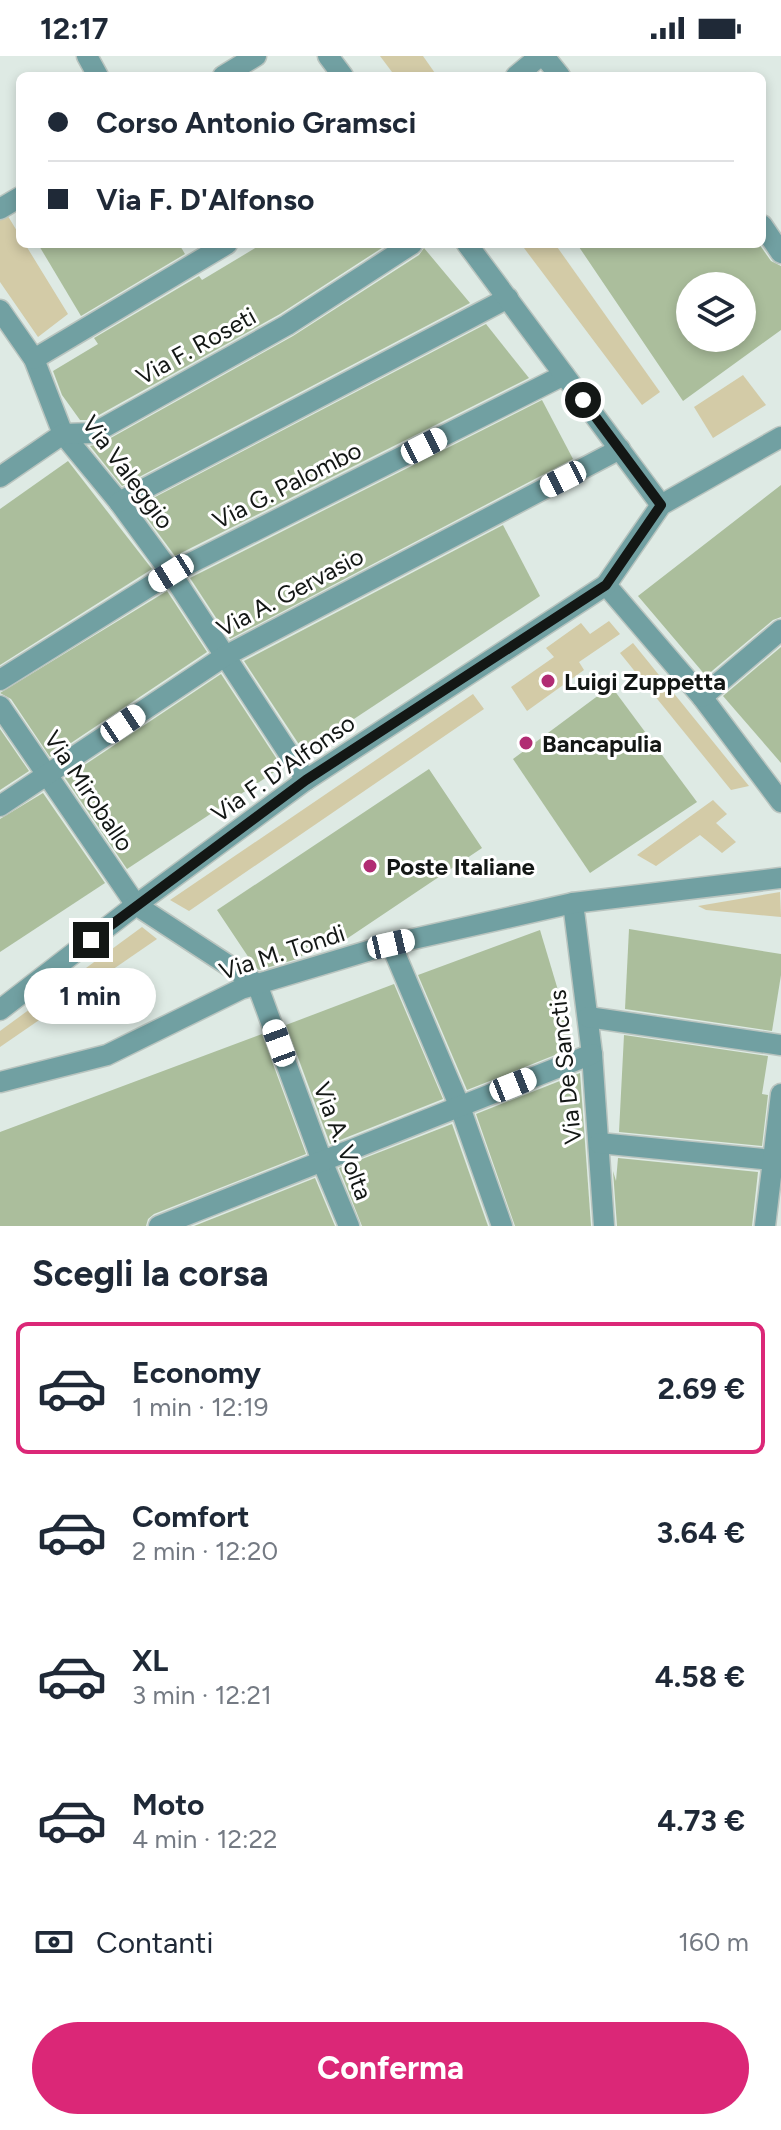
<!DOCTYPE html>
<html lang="it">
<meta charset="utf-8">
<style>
:root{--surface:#fff;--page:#f2f2f3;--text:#1f2937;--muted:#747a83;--line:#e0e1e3;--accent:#db2777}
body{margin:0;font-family:Figtree,sans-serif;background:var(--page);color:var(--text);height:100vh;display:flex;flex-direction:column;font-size:30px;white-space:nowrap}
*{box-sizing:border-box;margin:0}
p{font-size:26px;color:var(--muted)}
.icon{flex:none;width:44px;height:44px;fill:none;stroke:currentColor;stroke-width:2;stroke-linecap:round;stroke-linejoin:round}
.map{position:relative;height:1170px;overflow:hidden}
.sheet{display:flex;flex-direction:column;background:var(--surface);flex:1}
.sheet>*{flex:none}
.top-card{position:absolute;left:16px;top:16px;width:750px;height:176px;border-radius:12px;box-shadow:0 4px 12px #0003;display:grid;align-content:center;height:176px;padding:0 32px;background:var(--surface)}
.fabs{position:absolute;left:676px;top:216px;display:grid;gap:16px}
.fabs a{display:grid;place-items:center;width:80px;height:80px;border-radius:50%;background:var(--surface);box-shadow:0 4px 12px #0003;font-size:40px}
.end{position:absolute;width:36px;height:36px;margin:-18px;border:10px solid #131715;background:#fff;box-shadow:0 0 0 4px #fff}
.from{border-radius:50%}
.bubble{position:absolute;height:56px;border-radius:28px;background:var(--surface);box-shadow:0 4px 12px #0003;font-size:26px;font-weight:700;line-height:56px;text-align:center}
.car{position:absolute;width:24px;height:48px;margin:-24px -12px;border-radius:10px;box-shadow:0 0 6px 2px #0007;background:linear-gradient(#fff 24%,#345 0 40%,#fff 0 76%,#345 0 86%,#fff 0)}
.top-card b{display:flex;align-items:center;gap:28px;height:76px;font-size:30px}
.top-card b+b{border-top:2px solid var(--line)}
.top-card i{width:20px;height:20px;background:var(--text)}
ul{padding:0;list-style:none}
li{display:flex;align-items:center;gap:24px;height:132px;margin:0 16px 12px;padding:0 16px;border:4px solid transparent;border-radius:12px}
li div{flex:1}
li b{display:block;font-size:30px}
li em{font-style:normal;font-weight:700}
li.on{border-color:var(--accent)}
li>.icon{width:72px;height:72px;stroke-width:1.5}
h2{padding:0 32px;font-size:36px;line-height:96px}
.pay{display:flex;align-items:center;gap:20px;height:88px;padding:0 32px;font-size:30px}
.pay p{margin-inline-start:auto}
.action{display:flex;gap:16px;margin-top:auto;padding:16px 32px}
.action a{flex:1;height:92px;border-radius:48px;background:var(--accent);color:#fff;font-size:32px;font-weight:700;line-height:92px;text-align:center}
.status{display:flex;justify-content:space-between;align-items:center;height:56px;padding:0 40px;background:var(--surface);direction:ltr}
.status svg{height:22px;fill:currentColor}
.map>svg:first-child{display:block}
.green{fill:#d3cba7}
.building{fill:#abbe9c;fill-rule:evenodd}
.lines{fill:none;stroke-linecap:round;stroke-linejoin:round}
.pedestrian-casing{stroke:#b9c4bf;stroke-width:23}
.minor-casing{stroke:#b9c4bf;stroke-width:23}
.tertiary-casing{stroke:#b9c4bf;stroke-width:23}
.pedestrian{stroke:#71a0a2;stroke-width:20}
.minor{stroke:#71a0a2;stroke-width:20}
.tertiary{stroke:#71a0a2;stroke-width:20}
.route{stroke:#131715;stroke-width:10}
.poi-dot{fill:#b12c73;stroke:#fff;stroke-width:3}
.labels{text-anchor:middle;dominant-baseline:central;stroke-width:6;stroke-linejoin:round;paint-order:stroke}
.street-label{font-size:24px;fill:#131715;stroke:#fff}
.poi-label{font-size:24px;font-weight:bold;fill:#131715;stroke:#fff;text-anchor:start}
</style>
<div class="status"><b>12:17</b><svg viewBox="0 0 49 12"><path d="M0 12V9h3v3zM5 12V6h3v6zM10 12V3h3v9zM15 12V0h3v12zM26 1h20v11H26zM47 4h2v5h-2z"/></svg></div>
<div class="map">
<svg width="781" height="1170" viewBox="0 0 781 1170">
<rect width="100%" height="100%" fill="#deeae4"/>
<g class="green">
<path d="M 380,0 L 423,0 L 437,20 L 395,20 Z"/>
<path d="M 0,147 L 20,180 L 20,188 L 25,188 L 68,258 L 38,281 L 0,226 Z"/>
<path d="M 521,188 L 555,188 L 660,336 L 642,349 Z"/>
<path d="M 743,319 L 766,349 L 713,382 L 694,351 Z"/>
<path d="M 609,565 L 620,578 L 579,606 L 584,614 L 527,655 L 511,631 L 554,601 L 546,592 L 581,567 L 590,578 Z"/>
<path d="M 633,587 L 749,730 L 731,734 L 620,597 Z"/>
<path d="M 473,638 L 484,653 L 189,855 L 170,844 Z"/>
<path d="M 713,744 L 727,758 L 716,767 L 736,786 L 722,797 L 700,779 L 656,810 L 637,799 Z"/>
<path d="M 780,836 L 781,861 L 706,854 L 698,850 Z"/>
<path d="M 142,871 L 157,883 L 0,991 L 0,975 Z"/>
</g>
<g class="building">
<path d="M 38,188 L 179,188 L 185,198 L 81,260 Z"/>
<path d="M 262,188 L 388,188 L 280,258 L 90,364 L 80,364 L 62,339 L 53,315 L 98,288 L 94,282 L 199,220 L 202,224 Z"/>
<path d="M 577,188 L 759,188 L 771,205 L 781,210 L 781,274 L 683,345 ZM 690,230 L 742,230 L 742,282 L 690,282 Z"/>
<path d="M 424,192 L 470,247 L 122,430 L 90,390 L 100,388 L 293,280 L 419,199 Z"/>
<path d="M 486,268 L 529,322 L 175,500 L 138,450 Z"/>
<path d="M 542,344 L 573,403 L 230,583 L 190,522 Z"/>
<path d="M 68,405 L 152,513 L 0,609 L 0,453 Z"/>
<path d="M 781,429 L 781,561 L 773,564 L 706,620 L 638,540 Z"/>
<path d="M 503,469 L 540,540 L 304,696 L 244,605 Z"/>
<path d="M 167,535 L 207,596 L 50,701 L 11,643 L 0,637 Z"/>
<path d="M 781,591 L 781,707 L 723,640 Z"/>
<path d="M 221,618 L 282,711 L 127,813 L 65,722 Z"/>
<path d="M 611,630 L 697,746 L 590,817 L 513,703 Z"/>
<path d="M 0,673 L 29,715 L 0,734 Z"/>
<path d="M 429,713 L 482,792 L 339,888 L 333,879 L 297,903 L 259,914 L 255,911 L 217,854 Z"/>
<path d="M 43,737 L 105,827 L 0,896 L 0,763 Z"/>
<path d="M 629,873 L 781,898 L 781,919 L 772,975 L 625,953 Z"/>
<path d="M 540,874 L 575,991 L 467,1034 L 418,919 Z"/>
<path d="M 394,928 L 443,1043 L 330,1088 L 286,969 Z"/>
<path d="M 262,978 L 306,1098 L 154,1158 L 148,1163 L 146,1170 L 0,1170 L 0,1076 Z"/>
<path d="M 624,979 L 768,1000 L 762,1038 L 768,1039 L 762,1090 L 619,1076 Z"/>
<path d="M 580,1017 L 591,1170 L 515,1170 L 476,1058 Z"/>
<path d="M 452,1068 L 488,1170 L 362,1170 L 339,1112 Z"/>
<path d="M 618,1102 L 758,1116 L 752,1170 L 617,1170 L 613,1115 L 616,1125 Z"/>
<path d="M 315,1122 L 335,1170 L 194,1170 Z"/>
</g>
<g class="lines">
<g class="pedestrian-casing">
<path id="pedestrian" d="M 516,20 L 540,0"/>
</g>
<g class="minor-casing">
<g id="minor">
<path d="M 87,0 L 98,20"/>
<path d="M 544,0 L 560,20"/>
<path d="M 223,20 L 256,0"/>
<path d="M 0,153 L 20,141"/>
<path d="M 762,169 L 781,197"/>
<path d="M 0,254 L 34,303 L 63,378 L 119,446 L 171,517 L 306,724"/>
<path d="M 34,303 L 227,188"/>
<path d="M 781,381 L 661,449 L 606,529 L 702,641 L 781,746"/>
<path d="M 0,421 L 63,378 L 94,377 L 287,269 L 412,188"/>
<path d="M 119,446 L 508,242"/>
<path d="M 0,624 L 171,517 L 564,319"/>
<path d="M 702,641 L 781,574"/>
<path d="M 0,650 L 136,849 L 257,928 L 322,1105 L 349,1170"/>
<path d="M 0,750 L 225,600 L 620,393"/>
<path d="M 573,847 L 592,998 L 604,1170"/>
<path d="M 391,888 L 460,1051 L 502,1170"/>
<path d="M 588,961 L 781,989"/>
<path d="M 599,1087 L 773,1104"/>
<path d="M 159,1170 L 592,998"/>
<path d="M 765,1170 L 781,1038"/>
</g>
</g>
<g class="tertiary-casing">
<g id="tertiary">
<path d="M 328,0 L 343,20"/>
<path d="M 467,188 L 661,449"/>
<path d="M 0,954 L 136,849 L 306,724 L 606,529"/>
<path d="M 0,1026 L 107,999 L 241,933 L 391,888 L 573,847 L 781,822"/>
</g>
</g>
<use href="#pedestrian" class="pedestrian"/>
<use href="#minor" class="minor"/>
<use href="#tertiary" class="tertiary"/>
</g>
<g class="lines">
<path class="route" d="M 91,884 L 306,724 L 606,529 L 661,449 L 583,344"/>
</g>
<g class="poi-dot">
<circle cx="548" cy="625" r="8"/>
<circle cx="526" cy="687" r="8"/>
<circle cx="370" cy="810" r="8"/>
</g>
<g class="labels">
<g class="street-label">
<text transform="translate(196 290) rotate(-29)">Via F. Roseti</text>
<text transform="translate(128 416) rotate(53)">Via Valeggio</text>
<text transform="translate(287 429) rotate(-27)">Via G. Palombo</text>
<text transform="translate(290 536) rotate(-28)">Via A. Gervasio</text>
<text transform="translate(283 712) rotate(-35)">Via F. D'Alfonso</text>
<text transform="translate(89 735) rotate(56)">Via Miroballo</text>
<text transform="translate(282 896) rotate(-18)">Via M. Tondi</text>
<text transform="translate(565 1011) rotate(-96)">Via De Sanctis</text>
<text transform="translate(343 1085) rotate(69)">Via A. Volta</text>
</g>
<g class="poi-label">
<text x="564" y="625">Luigi Zuppetta</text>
<text x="542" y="687">Bancapulia</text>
<text x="386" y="810">Poste Italiane</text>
</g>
</g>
</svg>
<div class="fabs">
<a><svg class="icon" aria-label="layers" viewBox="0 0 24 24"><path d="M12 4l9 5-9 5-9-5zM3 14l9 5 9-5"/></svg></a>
</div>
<i class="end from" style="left:583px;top:344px"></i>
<i class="end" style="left:91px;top:884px"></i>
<div class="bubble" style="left:24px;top:912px;width:132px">1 min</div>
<i class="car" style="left:424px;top:390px;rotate:63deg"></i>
<i class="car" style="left:563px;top:423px;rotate:243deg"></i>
<i class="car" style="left:171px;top:517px;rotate:238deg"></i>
<i class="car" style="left:123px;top:668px;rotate:56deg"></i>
<i class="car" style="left:391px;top:888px;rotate:77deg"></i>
<i class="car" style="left:279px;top:987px;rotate:340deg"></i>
<i class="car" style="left:513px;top:1029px;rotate:68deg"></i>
<div class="top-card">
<b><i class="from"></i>Corso Antonio Gramsci</b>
<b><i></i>Via F. D'Alfonso</b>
</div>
</div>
<section class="sheet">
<h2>Scegli la corsa</h2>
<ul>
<li class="on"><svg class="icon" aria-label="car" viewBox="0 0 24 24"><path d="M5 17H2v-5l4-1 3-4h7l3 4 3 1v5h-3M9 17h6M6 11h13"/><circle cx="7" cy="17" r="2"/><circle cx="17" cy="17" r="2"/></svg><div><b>Economy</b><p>1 min · 12:19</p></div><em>2.69 €</em></li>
<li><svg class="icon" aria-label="car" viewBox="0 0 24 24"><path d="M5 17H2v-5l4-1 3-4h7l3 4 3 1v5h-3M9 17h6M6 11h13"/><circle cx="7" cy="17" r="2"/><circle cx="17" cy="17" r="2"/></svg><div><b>Comfort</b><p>2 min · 12:20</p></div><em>3.64 €</em></li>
<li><svg class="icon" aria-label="car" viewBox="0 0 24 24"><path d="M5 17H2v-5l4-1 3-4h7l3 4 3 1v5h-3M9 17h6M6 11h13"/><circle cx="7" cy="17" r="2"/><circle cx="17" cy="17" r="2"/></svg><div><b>XL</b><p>3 min · 12:21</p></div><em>4.58 €</em></li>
<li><svg class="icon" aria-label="car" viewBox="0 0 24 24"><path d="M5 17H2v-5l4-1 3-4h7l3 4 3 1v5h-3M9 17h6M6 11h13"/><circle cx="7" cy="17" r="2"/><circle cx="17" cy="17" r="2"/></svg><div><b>Moto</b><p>4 min · 12:22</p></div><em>4.73 €</em></li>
</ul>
<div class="pay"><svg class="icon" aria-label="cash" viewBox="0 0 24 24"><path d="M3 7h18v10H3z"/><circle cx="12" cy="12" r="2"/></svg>Contanti<p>160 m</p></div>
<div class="action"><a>Conferma</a></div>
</section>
